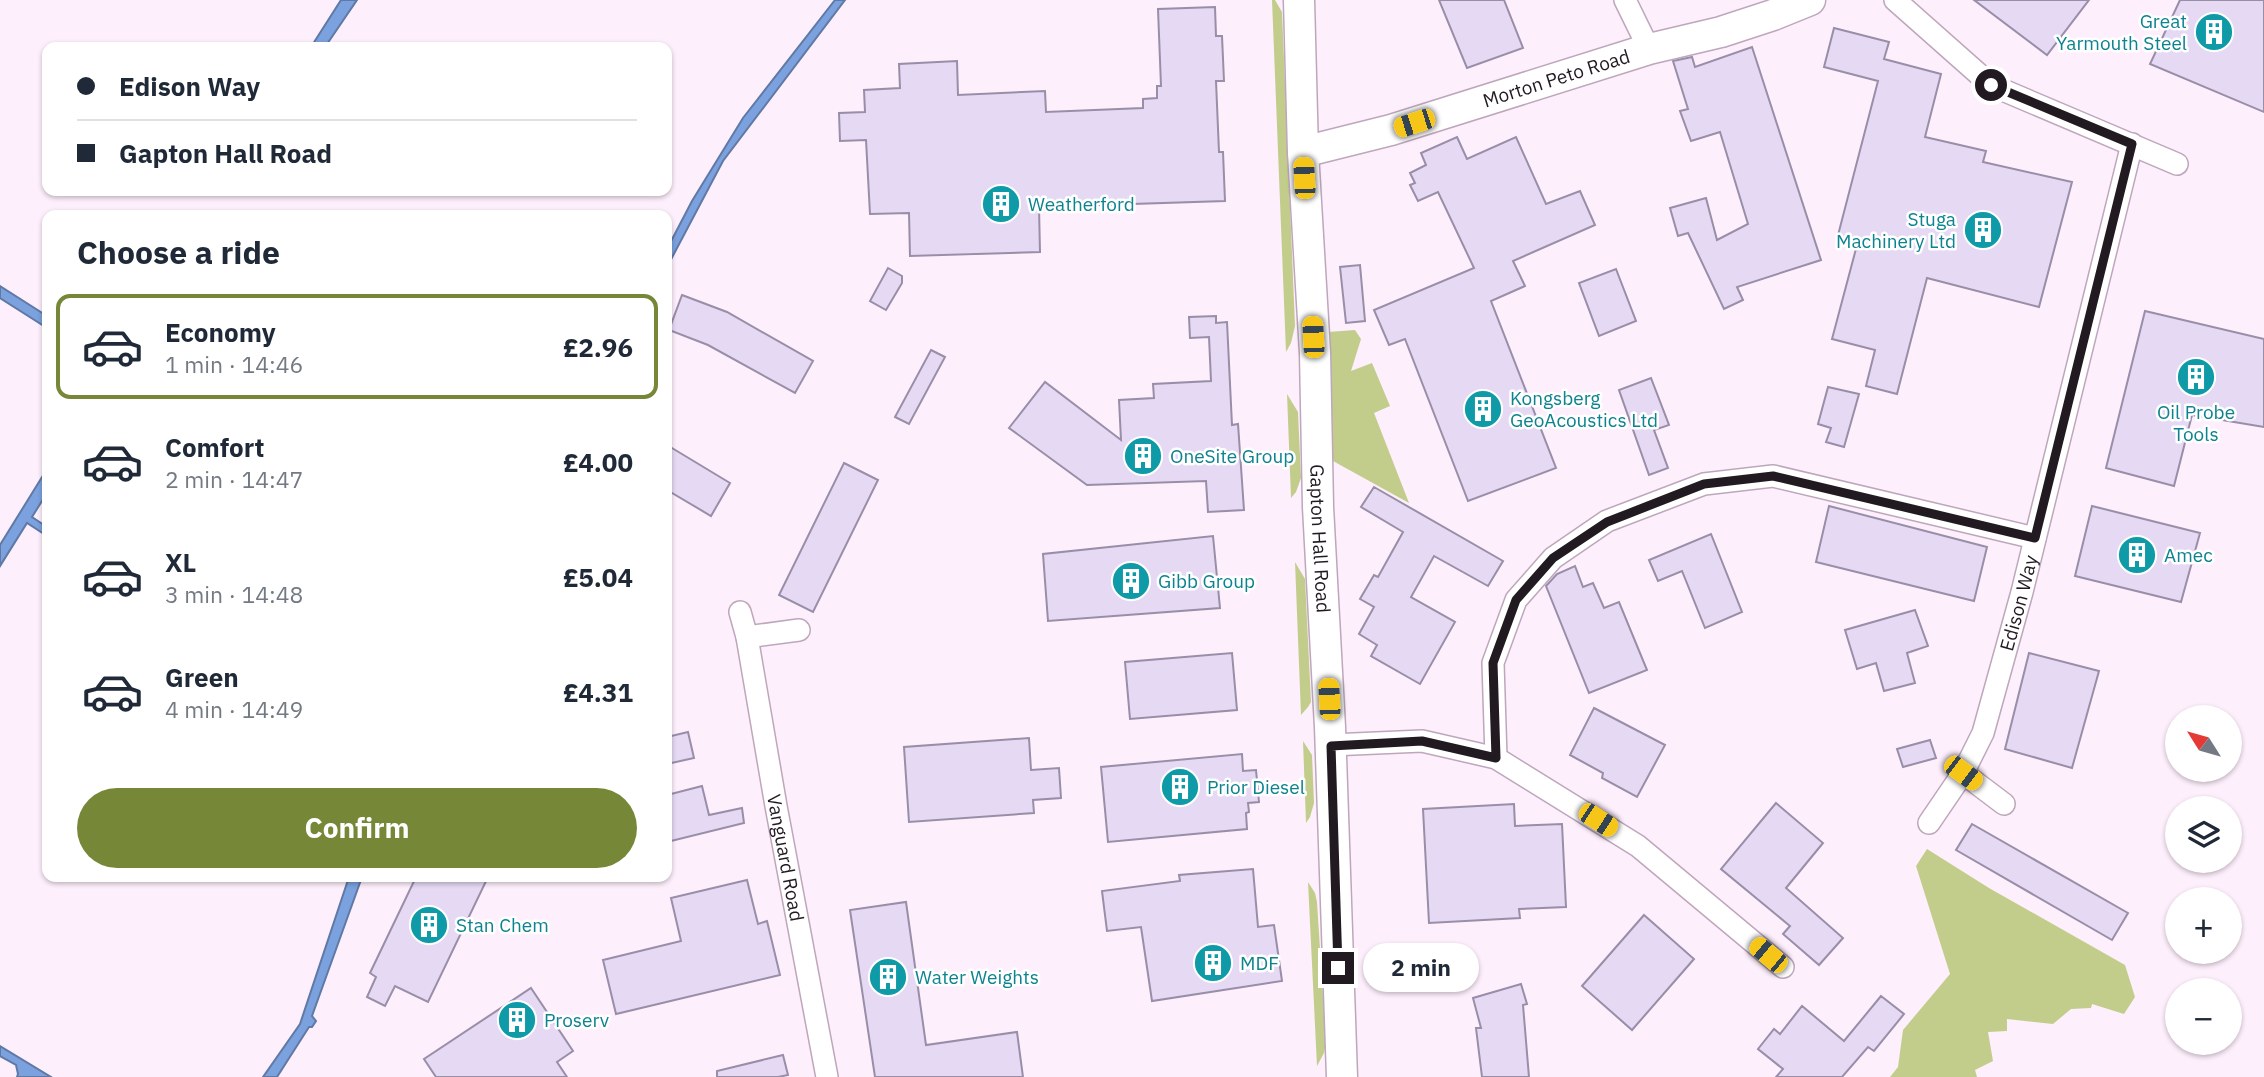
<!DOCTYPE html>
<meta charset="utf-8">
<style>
:root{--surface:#fff;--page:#f2f2f3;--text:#1f2937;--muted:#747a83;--line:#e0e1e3;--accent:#768838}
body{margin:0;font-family:"IBM Plex Sans",sans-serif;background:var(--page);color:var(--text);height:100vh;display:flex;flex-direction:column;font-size:26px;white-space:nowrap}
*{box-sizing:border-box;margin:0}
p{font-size:23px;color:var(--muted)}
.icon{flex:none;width:38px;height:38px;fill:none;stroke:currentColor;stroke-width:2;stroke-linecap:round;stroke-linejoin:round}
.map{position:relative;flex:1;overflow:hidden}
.sheet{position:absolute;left:42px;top:210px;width:630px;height:672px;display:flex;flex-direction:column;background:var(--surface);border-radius:14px;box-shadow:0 2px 5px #0004}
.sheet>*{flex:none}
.top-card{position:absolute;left:42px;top:42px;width:630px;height:154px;border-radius:14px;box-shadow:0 2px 5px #0004;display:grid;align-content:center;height:154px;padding:0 35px;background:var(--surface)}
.needle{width:46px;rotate:307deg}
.tools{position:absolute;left:2165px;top:705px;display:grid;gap:14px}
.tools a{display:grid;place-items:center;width:77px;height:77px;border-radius:50%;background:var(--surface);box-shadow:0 2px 5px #0004;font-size:35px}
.end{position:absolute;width:32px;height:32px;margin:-16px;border:9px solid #221a21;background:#fff;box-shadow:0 0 0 4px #fff}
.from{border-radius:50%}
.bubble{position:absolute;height:49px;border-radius:24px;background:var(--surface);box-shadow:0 2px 5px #0004;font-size:23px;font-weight:700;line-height:49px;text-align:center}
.car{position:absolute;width:21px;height:42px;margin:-21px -10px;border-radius:9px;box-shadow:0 0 5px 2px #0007;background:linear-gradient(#f5c518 24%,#345 0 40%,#f5c518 0 76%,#345 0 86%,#f5c518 0)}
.top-card b{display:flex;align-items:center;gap:24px;height:66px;font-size:26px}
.top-card b+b{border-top:2px solid var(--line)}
.top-card i{width:18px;height:18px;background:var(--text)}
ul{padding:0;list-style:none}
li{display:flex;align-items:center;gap:21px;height:105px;margin:0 14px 10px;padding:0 21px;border:4px solid transparent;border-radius:14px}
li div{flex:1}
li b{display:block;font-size:26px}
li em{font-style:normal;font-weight:700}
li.current{border-color:var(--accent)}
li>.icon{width:63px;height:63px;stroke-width:1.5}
h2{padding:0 35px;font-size:32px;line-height:84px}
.cta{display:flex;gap:14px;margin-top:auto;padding:14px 35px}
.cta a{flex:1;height:80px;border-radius:42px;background:var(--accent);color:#fff;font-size:28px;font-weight:700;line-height:80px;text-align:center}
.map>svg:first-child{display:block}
.green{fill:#c2cd8b}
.water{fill:#7ba2de;stroke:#6079a5;stroke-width:2}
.building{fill:#e5d9f4;stroke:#998ea8;stroke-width:2}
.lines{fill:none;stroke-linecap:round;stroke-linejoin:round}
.street-casing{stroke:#bea7bc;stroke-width:24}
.secondary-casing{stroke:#bea7bc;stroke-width:33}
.street{stroke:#fff;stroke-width:21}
.secondary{stroke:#fff;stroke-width:30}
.route{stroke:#221a21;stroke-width:9}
.labels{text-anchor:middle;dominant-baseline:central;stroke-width:5;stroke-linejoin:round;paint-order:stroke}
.culture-label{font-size:19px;fill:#0d838f;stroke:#fff;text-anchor:start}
.street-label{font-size:19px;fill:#221a21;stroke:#fff}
</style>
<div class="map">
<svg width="2264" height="1077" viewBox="0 0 2264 1077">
<rect width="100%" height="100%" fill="#feeffc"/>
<g class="green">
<path d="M 1272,0 L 1275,0 L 1282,12 L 1295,326 L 1291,343 L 1286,352 Z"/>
<path d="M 1355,330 L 1361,339 L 1351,371 L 1372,363 L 1390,406 L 1374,413 L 1409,503 L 1333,461 L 1328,332 Z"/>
<path d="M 1287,394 L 1298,412 L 1301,478 L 1296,492 L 1291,498 Z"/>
<path d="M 1295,562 L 1305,579 L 1311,702 L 1308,707 L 1301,715 Z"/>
<path d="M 1303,741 L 1312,755 L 1314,803 L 1310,817 L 1306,823 Z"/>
<path d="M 1927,849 L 1989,888 L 2125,965 L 2135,997 L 2124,1014 L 2092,1004 L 2091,1008 L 2071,1009 L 2053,1024 L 2007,1019 L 2007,1031 L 1988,1032 L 1993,1061 L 1975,1070 L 1977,1077 L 1890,1077 L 1898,1067 L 1903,1030 L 1950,974 L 1916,866 Z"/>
<path d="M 1308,882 L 1315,893 L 1317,902 L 1326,1043 L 1324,1053 L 1317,1066 Z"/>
</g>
<g class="water">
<path d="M 341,0 L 357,0 L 325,47 L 311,47 Z"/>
<path d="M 835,0 L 845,0 L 723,161 L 667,267 L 667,249 L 692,201 L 743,118 Z"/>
<path d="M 0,286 L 47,316 L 47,328 L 0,298 Z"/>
<path d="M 47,469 L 47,493 L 32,517 L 47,527 L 47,536 L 27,523 L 0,566 L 0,545 Z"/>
<path d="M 349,877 L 362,877 L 312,1016 L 316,1021 L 312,1027 L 309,1027 L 277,1077 L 263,1077 L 300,1024 Z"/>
<path d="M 0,1046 L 51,1077 C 39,1077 29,1077 17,1077 L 18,1074 L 16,1065 L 0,1056 Z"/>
</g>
<g class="building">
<path d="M 1439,0 L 1504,0 L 1523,48 L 1467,68 Z"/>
<path d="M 1974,0 L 2089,0 L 2047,55 Z"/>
<path d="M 2180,0 L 2264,0 L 2264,112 L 2150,64 Z"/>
<path d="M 1215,7 L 1216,36 L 1222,36 L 1224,81 L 1216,81 L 1219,152 L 1223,152 L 1225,201 L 1039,207 L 1040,252 L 910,256 L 909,213 L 870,214 L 866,140 L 840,141 L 839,113 L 865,112 L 864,90 L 900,88 L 899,64 L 957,61 L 958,95 L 1045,91 L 1046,112 L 1143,108 L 1143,99 L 1157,98 L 1157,86 L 1161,86 L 1158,9 Z"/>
<path d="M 1834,28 L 1889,42 L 1884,59 L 1941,74 L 1925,137 L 1986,151 L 1983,162 L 2072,182 L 2039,307 L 1927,278 L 1897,394 L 1866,386 L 1875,350 L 1832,339 L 1857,245 L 1837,239 L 1878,81 L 1824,67 Z"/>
<path d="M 1752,47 L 1821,260 L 1737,287 L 1743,300 L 1724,309 L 1688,233 L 1678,236 L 1670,208 L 1706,198 L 1717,240 L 1748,224 L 1720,132 L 1691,141 L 1680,111 L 1688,109 L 1673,61 L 1692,57 L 1695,67 Z"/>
<path d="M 1457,137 L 1467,159 L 1516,137 L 1546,204 L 1580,191 L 1595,225 L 1513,261 L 1525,286 L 1491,301 L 1556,468 L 1468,501 L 1405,339 L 1389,345 L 1374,310 L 1474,268 L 1438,192 L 1418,201 L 1410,185 L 1415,183 L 1410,173 L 1426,165 L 1421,153 Z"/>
<path d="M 1360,265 L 1365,321 L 1346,323 L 1340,267 Z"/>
<path d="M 888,268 L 902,276 L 902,283 L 886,310 L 870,301 Z"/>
<path d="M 1616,269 L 1636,321 L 1599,336 L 1579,283 Z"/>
<path d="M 682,295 L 727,312 L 813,361 L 795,393 L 708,345 L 669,330 Z"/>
<path d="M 2145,311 L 2264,339 L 2264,427 L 2192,415 L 2174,486 L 2106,468 Z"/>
<path d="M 1216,316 L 1216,323 L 1227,322 L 1232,425 L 1238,424 L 1244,510 L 1208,512 L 1206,481 L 1087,485 L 1009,428 L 1045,382 L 1121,440 L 1119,400 L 1154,398 L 1153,384 L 1211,381 L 1209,337 L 1190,338 L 1189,317 Z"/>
<path d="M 931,350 L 945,357 L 909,424 L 895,417 Z"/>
<path d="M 1651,378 L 1669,425 L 1654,430 L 1668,468 L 1649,475 L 1619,390 Z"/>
<path d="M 1828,387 L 1859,394 L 1844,447 L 1826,442 L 1831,428 L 1818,424 Z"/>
<path d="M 667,445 L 730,483 L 711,516 L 667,490 Z"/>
<path d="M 844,463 L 878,480 L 813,612 L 779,595 Z"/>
<path d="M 1374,487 L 1503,561 L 1488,586 L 1434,556 L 1411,597 L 1455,622 L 1420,684 L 1371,656 L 1377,645 L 1359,634 L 1374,607 L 1360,599 L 1374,575 L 1378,577 L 1403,532 L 1361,507 Z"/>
<path d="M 1829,506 L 1987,547 L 1974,601 L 1816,562 Z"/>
<path d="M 2092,506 L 2200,533 L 2181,602 L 2075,576 Z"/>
<path d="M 1711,534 L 1742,612 L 1705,628 L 1682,571 L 1658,581 L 1649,560 Z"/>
<path d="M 1213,536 L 1220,608 L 1048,621 L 1043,554 Z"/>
<path d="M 1575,566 L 1583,587 L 1593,583 L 1604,608 L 1619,602 L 1647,670 L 1589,693 L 1546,586 L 1557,574 Z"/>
<path d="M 1915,610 L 1928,646 L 1907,653 L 1915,683 L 1884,691 L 1876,663 L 1857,669 L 1845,630 Z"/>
<path d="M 1232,653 L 1237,710 L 1130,719 L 1125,662 Z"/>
<path d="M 2029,653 L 2099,671 L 2072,768 L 2005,749 Z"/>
<path d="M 1594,708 L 1665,745 L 1637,797 L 1602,778 L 1603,773 L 1570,755 Z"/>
<path d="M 688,732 L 694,758 L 667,764 L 667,737 Z"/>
<path d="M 1029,738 L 1031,770 L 1059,768 L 1061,798 L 1033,800 L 1034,813 L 909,822 L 904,747 Z"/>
<path d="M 1930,740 L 1936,758 L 1903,767 L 1897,749 Z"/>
<path d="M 1242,754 L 1243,771 L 1256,770 L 1259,802 L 1248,803 L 1249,812 L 1246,813 L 1247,829 L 1108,842 L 1101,767 Z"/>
<path d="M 702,786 L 709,815 L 742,808 L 744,823 L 667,842 L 667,795 Z"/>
<path d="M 1776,803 L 1823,843 L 1786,888 L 1843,938 L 1819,965 L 1783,934 L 1790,926 L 1721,869 Z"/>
<path d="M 1514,804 L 1515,826 L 1562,824 L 1566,907 L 1519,909 L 1520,918 L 1429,923 L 1423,809 Z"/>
<path d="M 1972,824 L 2128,913 L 2112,940 L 1956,850 Z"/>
<path d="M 1253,869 L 1258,927 L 1274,925 L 1282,981 L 1152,1001 L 1141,927 L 1107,931 L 1102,891 L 1180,881 L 1179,875 Z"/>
<path d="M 416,877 L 488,877 L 428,1002 L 395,986 L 385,1006 L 367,997 L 376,977 L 370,973 Z"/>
<path d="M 747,880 L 758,924 L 767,921 L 780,975 L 616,1014 L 603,960 L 681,941 L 671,898 Z"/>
<path d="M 906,902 L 926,1045 L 1017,1032 L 1023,1077 L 875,1077 L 850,910 Z"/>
<path d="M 1644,915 L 1694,959 L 1632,1030 L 1582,986 Z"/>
<path d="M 1521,984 L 1527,1004 L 1523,1005 L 1529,1077 L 1482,1077 L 1476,1028 L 1481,1028 L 1473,998 Z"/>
<path d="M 531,988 L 573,1051 L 557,1062 L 567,1077 L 436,1077 L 424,1059 Z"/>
<path d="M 1881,996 L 1904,1014 L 1874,1051 L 1868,1047 L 1842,1077 L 1776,1077 L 1783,1069 L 1758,1049 L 1774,1029 L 1780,1034 L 1802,1006 L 1844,1041 Z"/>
<path d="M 783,1055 L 788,1075 L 778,1077 L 717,1077 L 717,1071 Z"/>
</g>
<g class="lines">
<g class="street-casing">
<g id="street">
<path d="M 1625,0 L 1649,49"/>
<path d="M 1895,0 L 1991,85 L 2177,164"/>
<path id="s1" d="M 740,612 L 747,637 L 776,806 L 827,1077"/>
<path d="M 747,637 L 799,630"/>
<path d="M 1331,745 L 1422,741 L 1496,758 L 1638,846 L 1783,967"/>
<path d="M 1496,758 L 1493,663 L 1516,600 L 1553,558 L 1607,521 L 1704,484 L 1773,476 L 2035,538"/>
<path d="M 1963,773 L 2004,804"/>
<path id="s2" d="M 1929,823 L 1963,773 L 1983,733 L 2022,592 L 2132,144"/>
</g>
</g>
<g class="secondary-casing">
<g id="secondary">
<path id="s3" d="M 1299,0 L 1303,152 L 1315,353 L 1318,507 L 1330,727 L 1342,1077"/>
<path id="s4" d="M 1303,152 L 1391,130 L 1649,49 L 1721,32 L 1773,15 L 1810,0"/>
</g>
</g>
<use href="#street" class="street"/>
<use href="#secondary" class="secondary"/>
</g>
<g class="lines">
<path class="route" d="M 1338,968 L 1331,746 L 1422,741 L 1496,758 L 1493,663 L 1516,600 L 1553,558 L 1607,522 L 1704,484 L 1773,476 L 2035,538 L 2132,144 L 1991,85"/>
</g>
<defs>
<g id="building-disc" transform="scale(2.0125)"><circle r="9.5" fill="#0f9aa8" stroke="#fff"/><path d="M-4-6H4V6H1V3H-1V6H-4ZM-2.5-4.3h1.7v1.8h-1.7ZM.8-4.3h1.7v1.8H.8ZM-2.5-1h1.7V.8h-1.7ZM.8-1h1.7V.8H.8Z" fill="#fff"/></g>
</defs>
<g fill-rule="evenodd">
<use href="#building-disc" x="2214" y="32"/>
<use href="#building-disc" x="1001" y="204"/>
<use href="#building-disc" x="1983" y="230"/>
<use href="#building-disc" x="2196" y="377"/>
<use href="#building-disc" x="1483" y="409"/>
<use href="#building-disc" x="1143" y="456"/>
<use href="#building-disc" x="2137" y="555"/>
<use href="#building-disc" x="1131" y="581"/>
<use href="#building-disc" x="1180" y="787"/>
<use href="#building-disc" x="429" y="925"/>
<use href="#building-disc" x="1213" y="963"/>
<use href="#building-disc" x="888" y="977"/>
<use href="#building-disc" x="517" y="1020"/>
</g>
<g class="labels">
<g class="culture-label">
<text x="2187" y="21" text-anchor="end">Great<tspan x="2187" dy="22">Yarmouth Steel</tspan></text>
<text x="1028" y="204">Weatherford</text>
<text x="1956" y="219" text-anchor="end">Stuga<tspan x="1956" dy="22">Machinery Ltd</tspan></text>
<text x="1510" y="398">Kongsberg<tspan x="1510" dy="22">GeoAcoustics Ltd</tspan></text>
<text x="2196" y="412" text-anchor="middle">Oil Probe<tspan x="2196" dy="22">Tools</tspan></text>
<text x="1170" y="456">OneSite Group</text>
<text x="2164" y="555">Amec</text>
<text x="1158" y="581">Gibb Group</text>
<text x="1207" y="787">Prior Diesel</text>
<text x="456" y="925">Stan Chem</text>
<text x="1240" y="963">MDF</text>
<text x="915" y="977">Water Weights</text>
<text x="544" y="1020">Proserv</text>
</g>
<g class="street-label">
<text stroke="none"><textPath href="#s4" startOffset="264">Morton Peto Road</textPath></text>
<text stroke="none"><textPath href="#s3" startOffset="539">Gapton Hall Road</textPath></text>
<text stroke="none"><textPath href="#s2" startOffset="240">Edison Way</textPath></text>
<text stroke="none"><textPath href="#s1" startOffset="250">Vanguard Road</textPath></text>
</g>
</g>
</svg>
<div class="tools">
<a><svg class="needle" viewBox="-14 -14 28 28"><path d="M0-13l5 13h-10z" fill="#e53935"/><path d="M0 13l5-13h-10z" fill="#747a83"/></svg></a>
<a><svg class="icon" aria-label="layers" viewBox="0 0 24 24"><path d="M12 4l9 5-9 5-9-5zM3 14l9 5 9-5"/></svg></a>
<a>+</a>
<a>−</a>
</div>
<i class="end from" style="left:1991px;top:85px"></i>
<i class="end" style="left:1338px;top:968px"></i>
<div class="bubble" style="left:1363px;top:943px;width:116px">2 min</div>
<i class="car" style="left:1414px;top:123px;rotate:252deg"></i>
<i class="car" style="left:1304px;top:178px;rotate:357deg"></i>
<i class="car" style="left:1313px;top:337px;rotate:357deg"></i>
<i class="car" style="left:1329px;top:699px;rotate:357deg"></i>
<i class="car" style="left:1963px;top:773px;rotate:127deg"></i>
<i class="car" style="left:1598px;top:820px;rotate:123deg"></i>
<i class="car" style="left:1768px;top:955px;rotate:310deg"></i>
<div class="top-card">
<b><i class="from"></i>Edison Way</b>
<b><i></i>Gapton Hall Road</b>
</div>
<section class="sheet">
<h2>Choose a ride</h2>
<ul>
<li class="current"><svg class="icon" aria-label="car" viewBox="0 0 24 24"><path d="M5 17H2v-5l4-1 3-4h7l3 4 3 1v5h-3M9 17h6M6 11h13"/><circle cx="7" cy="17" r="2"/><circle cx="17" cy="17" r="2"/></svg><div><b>Economy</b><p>1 min · 14:46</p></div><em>£2.96</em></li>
<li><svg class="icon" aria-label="car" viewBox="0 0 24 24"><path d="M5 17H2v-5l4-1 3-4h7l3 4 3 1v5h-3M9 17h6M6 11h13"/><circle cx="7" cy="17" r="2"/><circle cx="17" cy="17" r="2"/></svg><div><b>Comfort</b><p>2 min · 14:47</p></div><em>£4.00</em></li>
<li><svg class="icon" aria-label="car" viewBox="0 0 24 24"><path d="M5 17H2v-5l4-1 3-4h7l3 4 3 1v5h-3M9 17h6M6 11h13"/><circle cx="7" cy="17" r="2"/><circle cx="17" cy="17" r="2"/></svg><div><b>XL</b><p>3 min · 14:48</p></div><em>£5.04</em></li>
<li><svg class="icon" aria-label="car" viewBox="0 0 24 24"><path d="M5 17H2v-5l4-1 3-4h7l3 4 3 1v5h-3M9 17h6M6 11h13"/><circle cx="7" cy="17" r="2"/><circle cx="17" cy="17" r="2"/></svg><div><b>Green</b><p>4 min · 14:49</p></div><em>£4.31</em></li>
</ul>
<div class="cta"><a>Confirm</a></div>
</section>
</div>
